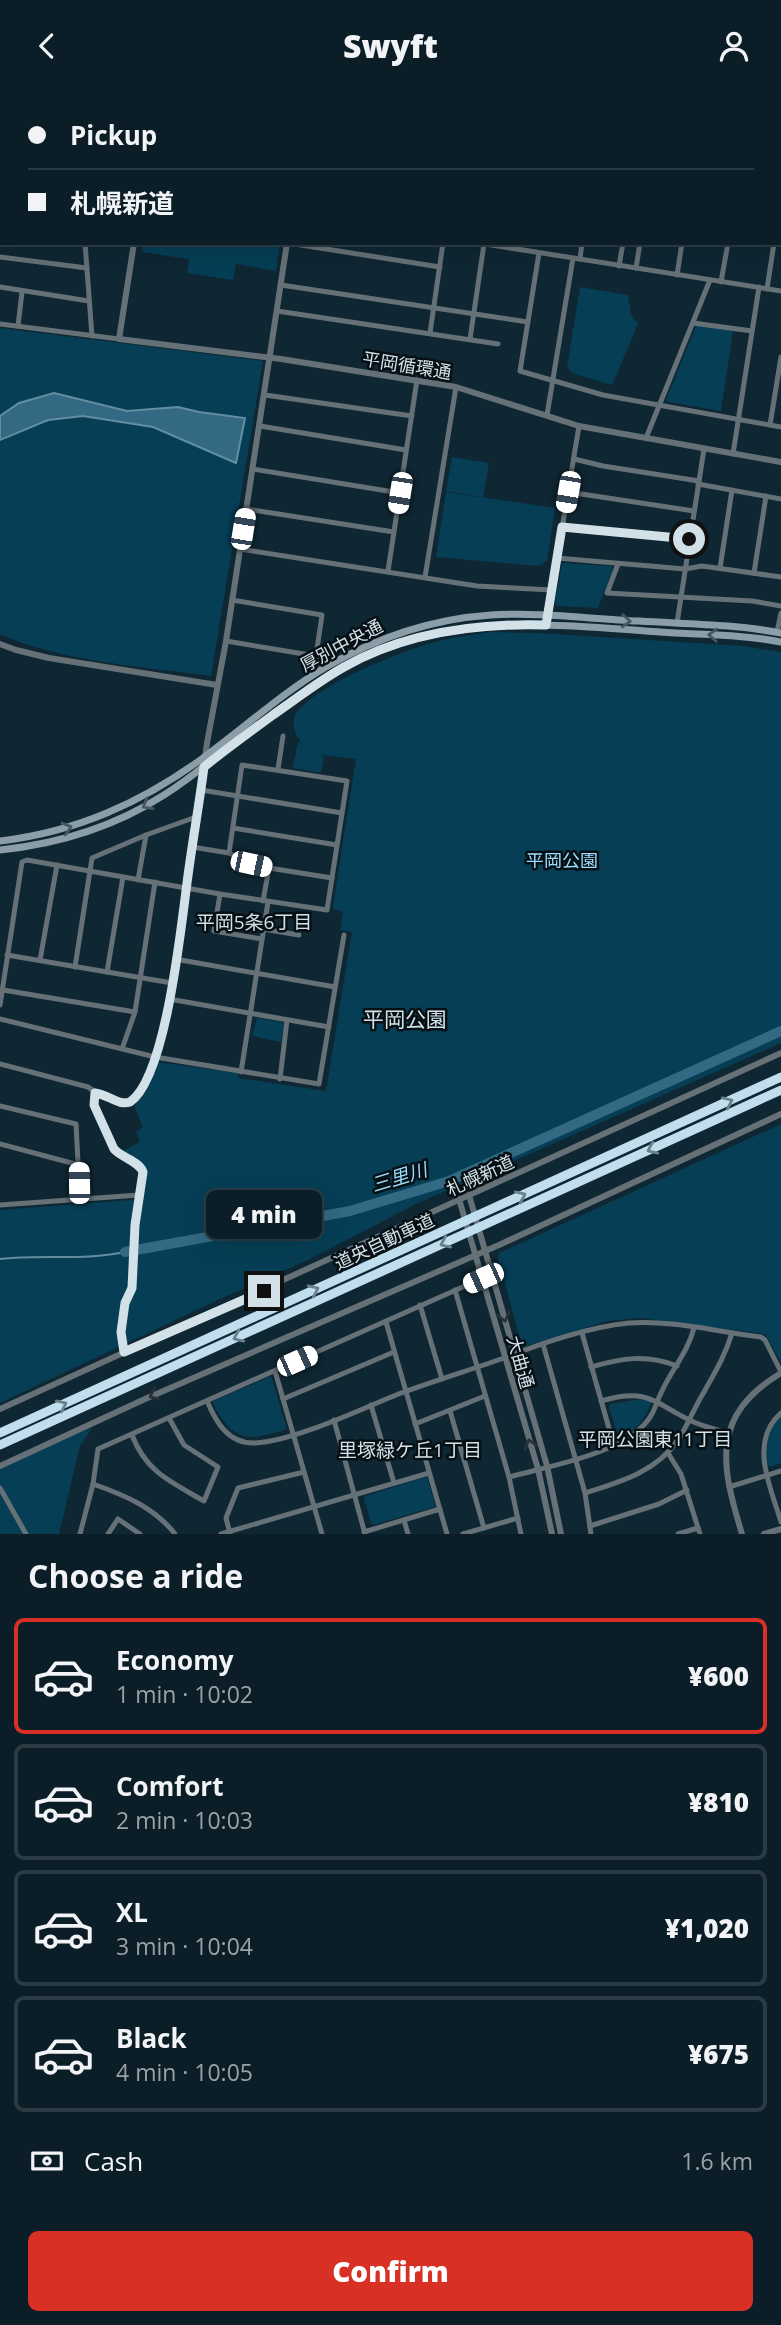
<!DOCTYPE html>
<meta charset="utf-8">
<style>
:root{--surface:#0b1d26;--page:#192a32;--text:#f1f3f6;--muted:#9aa2a7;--line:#2b3b43;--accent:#d93025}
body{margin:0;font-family:"Open Sans","Noto Sans JP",sans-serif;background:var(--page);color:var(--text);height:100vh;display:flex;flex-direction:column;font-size:26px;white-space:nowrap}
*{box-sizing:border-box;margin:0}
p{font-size:23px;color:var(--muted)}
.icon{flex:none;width:38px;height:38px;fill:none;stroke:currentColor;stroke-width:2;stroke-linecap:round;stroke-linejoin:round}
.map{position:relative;height:1443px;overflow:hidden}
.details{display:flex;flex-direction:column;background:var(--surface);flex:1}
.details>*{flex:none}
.hud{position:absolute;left:0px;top:0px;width:782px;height:154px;box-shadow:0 7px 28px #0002,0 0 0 2px var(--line);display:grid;align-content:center;height:154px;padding:0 28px;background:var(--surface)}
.end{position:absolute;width:32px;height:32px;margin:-16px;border:9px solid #d2e0e8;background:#111;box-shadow:0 0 0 4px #111}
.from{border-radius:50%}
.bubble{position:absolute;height:49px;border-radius:10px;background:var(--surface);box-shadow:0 7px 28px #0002,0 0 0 2px var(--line);font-size:23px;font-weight:800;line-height:49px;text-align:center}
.car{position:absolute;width:21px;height:42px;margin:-21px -10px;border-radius:9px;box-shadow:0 0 5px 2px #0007;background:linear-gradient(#fff 24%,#345 0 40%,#fff 0 76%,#345 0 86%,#fff 0)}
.hud b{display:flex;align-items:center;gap:24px;height:66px;font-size:26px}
.hud b+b{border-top:2px solid var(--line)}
.hud i{width:18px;height:18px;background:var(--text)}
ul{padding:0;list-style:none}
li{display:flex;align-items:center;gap:21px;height:116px;margin:0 14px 10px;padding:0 14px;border:4px solid var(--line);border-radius:10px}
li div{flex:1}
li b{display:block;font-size:26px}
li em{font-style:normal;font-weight:800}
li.selected{border-color:var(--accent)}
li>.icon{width:63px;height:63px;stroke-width:1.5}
h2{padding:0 28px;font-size:32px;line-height:84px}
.pay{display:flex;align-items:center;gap:18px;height:77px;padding:0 28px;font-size:26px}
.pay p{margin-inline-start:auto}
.button{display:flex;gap:14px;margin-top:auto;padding:14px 28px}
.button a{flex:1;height:80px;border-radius:10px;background:var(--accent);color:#fff;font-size:28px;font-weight:800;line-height:80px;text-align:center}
header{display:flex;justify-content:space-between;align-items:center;height:91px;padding:0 28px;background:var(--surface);font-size:32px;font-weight:800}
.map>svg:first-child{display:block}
.green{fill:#063e55}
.water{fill:#336982;stroke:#638da1;stroke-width:2}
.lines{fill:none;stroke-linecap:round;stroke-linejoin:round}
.stream{stroke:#638da1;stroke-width:2}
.river{stroke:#336982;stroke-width:10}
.minor{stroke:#667177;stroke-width:5}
.tertiary{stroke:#667177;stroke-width:6}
.secondary{stroke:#8b9da7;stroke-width:7}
.motorway{stroke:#c1deee;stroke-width:9}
.oneway{stroke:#48565e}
.oneway2{stroke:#6c818c}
.oneway3{stroke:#273137}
.route{stroke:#d2e0e8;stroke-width:9}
.labels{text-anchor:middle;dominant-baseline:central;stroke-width:5;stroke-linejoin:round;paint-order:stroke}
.street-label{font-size:18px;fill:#d2e0e8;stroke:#050f14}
.park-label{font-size:18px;fill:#9cdcfe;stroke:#050f14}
.neighbourhood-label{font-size:19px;fill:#d2e0e8;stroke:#050f14}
.water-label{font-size:19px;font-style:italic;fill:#99d9fa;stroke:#050f14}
.quarter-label{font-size:21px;fill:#d2e0e8;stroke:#050f14}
</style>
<header><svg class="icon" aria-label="back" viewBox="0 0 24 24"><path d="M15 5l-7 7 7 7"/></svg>Swyft<svg class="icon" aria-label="person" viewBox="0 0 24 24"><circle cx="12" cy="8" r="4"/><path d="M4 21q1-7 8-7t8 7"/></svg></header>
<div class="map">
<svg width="781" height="1443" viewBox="0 0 781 1443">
<rect width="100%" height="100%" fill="#0f2733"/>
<g class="green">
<path d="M 143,152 L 280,152 L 276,180 L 236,173 L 233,189 L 187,182 L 189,168 L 142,161 Z"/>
<path d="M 580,196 L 628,204 L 631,223 L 638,233 L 612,294 L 572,282 L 567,276 Z"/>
<path d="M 698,234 L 733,239 L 721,320 L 668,311 L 666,309 L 696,235 Z"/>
<path d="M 0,237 L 263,270 L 211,585 C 146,576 59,570 0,543 Z"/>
<path d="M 452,366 L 489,372 L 483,406 L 446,400 Z"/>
<path d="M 446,401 L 555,417 L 547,470 L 538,475 L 436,466 Z"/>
<path d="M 562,472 L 612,475 L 613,478 L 598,517 L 557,515 L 555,512 Z"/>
<path d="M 489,541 L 538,542 L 742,555 L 781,561 L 781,952 L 416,1113 L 310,1168 L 220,1208 L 0,1312 L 0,1119 L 142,1108 L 146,1088 L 144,1075 L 121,1061 L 140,1051 L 136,1041 L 143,1036 L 134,1015 L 144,1002 L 157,971 L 238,982 L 238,987 L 326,1000 L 352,841 L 340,839 L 343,821 L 333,818 L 333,815 L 356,668 L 321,664 L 324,666 L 321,682 L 293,677 L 298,650 L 302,653 C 297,645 292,639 294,628 C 301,599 407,558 435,551 C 453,546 471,544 489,541 Z"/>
<path d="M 257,927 L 282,931 L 284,934 L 281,951 L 252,945 Z"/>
<path d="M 781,1033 L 781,1271 L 765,1243 L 640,1227 L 608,1230 L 526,1255 L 521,1250 L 498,1168 L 499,1162 Z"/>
<path d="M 271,1285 L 287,1338 C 247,1351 234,1351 213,1313 L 213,1310 Z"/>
<path d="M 641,1308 L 651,1311 C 646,1327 636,1342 618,1345 L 609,1316 L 611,1313 Z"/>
<path d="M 781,1324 L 781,1372 L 770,1376 L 767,1374 C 765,1351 767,1343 781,1324 Z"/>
<path d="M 92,1337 L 80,1355 L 59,1443 L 0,1443 L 0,1378 L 64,1347 Z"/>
<path d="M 427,1386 L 435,1414 L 434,1416 L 373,1434 L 371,1432 L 364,1407 L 365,1405 Z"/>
</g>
<path class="water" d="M 54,302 L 127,320 L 178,316 L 199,321 L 245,327 L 236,372 L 153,336 L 83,325 L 48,329 L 0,349 L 0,325 L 19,312 Z"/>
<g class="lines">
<path class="stream" d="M 0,1168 C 42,1163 83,1170 125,1161"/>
<path class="river" d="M 125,1161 L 350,1120 L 449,1090 L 781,940"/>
<g class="minor">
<path d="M 71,0 L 72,2"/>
<path d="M 326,0 L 338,2"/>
<path d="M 409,2 L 409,0"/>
<path d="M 442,2 L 442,0"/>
<path d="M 508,2 L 508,0"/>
<path d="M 563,2 L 564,0"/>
<path d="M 673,2 L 674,0"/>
<path d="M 0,17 L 2,18"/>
<path d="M 0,49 L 2,50"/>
<path d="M 0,72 L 2,69"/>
<path d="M 780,116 L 781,113"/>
<path d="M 0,135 L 2,136"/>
<path d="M 85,152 L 92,245"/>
<path d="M 288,152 L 440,176"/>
<path d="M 479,152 L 781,200"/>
<path d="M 539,162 L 520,280 L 603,304 L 781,336"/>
<path d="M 0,166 L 87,177"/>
<path d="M 580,168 L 582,152"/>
<path d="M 619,175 L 623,152"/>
<path d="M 636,177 L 640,152"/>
<path d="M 677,184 L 682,152"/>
<path d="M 721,191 L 728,152"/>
<path d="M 281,194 L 528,231"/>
<path d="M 0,196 L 89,210"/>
<path d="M 767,198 L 774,152"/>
<path d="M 277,220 L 498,253"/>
<path d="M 693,232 L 752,240"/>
<path d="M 0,233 L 119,248"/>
<path d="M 18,235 L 22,201"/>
<path d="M 430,242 L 443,152"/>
<path d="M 470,248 L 484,153"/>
<path d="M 265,304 L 412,325"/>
<path d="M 547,324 L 573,167"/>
<path d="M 770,334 L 781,266"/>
<path d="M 260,335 L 406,359"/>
<path d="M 646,347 L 710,189"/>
<path d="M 733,363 L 759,196"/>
<path d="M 574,368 L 603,375 L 699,390"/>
<path d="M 253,378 L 400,402"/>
<path d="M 698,393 L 781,408"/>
<path d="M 568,401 L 694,420"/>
<path d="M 246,418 L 394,441"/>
<path d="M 562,436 L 689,448"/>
<path d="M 240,458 L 477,495 L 552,499"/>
<path d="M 557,467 L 685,478 L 702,475 L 781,486"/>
<path d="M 618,473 L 607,502 L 752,510 L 781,515"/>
<path d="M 720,477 L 732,399"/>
<path d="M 388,480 L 417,289"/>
<path d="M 754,482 L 766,405"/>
<path d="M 425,486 L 456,296"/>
<path d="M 232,509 L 322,524 L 316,565 L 323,578"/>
<path d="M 677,532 L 704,358"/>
<path d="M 546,534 L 579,335"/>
<path d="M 777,541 L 781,522"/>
<path d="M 226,550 L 316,565"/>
<path d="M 278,678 L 283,645"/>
<path d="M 201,699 L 342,722"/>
<path d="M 233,737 L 337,754"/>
<path d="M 192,756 L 229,762 L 251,773 L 269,777 L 332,787"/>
<path d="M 138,789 L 146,744"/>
<path d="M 220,803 L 214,840 L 262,848"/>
<path d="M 263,810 L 269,777"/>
<path d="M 263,838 L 299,844"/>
<path d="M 7,864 L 172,892"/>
<path d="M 175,868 L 335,896"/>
<path d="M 40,869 L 57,774"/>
<path d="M 75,876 L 92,767 L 146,744 L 196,726"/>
<path d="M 107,881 L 123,786"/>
<path d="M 3,899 L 135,921"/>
<path d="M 169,908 L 329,936"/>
<path d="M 0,914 L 22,771 L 27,769 L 220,803 L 327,819 L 347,690 L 242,674 L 229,762"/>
<path d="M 0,928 L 155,966 L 319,993 L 344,844"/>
<path d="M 122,958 L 135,921 L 155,791"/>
<path d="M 0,973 L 88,996 C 95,1002 122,1013 130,1011 L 142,998"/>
<path d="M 241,981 L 268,811"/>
<path d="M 280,988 L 287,929"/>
<path d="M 95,1002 L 94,1014 L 114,1057 C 122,1067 139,1070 143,1081 L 135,1134 L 134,1180 L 132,1197 L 125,1212 L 121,1241 L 124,1261"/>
<path d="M 0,1015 L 76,1033 L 80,1110"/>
<path d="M 0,1053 L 79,1074"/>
<path d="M 0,1114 L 139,1104"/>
<path d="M 455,1199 L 509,1386 L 521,1443"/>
<path d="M 420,1214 L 442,1288"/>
<path d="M 386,1231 L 447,1443"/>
<path d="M 582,1242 L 614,1355"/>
<path d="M 543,1253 L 585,1402 L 591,1443"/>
<path d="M 591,1276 C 622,1267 647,1263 677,1275"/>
<path d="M 275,1280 L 322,1443"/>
<path d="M 283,1308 L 394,1261"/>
<path d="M 207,1310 C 216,1331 228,1353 255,1352 C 294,1350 359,1319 396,1304 C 431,1291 467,1280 501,1268 C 540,1253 587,1236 629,1232 C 673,1229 718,1241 761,1246 L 765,1249 L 781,1281"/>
<path d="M 601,1310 C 651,1295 655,1314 696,1332 C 706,1336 718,1339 728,1342"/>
<path d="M 371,1314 L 394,1392"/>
<path d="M 450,1320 L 484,1437"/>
<path d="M 781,1322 C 748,1351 771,1397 781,1431"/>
<path d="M 334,1329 L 365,1443"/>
<path d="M 415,1333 L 485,1305"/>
<path d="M 132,1344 C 146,1381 171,1391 204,1410 L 218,1376 L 184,1354 L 169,1327"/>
<path d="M 668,1362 L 681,1383 L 700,1443"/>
<path d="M 509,1386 C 549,1375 623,1363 648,1329 C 655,1321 657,1309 662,1300 C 673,1276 687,1263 694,1237"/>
<path d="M 93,1393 C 124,1404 154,1416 175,1443"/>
<path d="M 729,1396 L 781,1380"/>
<path d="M 0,1397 L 26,1443"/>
<path d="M 585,1402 C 620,1391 656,1381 678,1349 C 688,1334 694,1317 704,1301 C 715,1281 725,1265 732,1242"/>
<path d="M 404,1429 L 408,1443"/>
<path d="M 590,1435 L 659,1413 L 687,1399"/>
<path d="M 364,1441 L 440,1418"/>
<path d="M 230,1442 L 226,1427 L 238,1397 L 304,1381"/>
<path d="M 80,1443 L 93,1393 L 98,1358 L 483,1187"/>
<path d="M 108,1443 L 118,1428 L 140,1443"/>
<path d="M 221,1443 L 429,1382"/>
<path d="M 463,1443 L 518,1427"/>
<path d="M 678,1443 L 698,1437"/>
</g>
<g class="tertiary">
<path d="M 593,0 L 604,2"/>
<path d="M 757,0 L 759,2"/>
<path d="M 157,2 L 157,0"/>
<path d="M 312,2 L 312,0"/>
<path d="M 780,30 L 781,30"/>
<path d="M 134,152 L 119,248 L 281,268 L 456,296 L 579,335 L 781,371"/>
<path d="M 0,553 L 16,559 L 49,567 L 217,594"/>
<path d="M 142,998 L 155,966 L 166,929 L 185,811 L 207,652 L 226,550 L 287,152"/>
<path d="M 469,1104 L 547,1375 L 561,1443"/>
<path d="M 459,1108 L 538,1378 L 552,1443"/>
<path d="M 0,1318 L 781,962"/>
<path d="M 0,1375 L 145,1308 L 499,1154 L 781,1023"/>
<path d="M 742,1443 C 721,1374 710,1325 781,1282"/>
<path d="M 764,1443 L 781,1438"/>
</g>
<g class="secondary">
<path d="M 0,750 C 76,741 141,712 203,667 C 244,637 282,602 326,576 C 376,547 432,528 491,524 C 540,521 590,528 639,530 C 686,533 734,533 781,542"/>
<path d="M 0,759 C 58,753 114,736 164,704 C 183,692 201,678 219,663 C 259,633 301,601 345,576 C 443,521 553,533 660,541 C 700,544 741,543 781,551"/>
</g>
<g class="motorway">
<path d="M 0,1342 L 781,986"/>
<path d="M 0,1354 L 781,999"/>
</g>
</g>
<defs><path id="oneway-chevron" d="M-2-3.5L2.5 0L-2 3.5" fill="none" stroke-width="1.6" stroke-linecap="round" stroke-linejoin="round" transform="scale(1.75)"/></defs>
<g class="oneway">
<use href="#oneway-chevron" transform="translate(626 530) rotate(3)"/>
<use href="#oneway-chevron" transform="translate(713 544) rotate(-177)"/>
<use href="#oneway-chevron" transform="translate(147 714) rotate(150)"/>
<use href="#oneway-chevron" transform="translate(67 737) rotate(-16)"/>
</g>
<g class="oneway2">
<use href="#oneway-chevron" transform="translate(728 1011) rotate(-25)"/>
<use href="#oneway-chevron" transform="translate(652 1058) rotate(156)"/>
<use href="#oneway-chevron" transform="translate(521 1105) rotate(-24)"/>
<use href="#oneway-chevron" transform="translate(445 1152) rotate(156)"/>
<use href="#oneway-chevron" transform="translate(314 1199) rotate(-25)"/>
<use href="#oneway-chevron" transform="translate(238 1246) rotate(156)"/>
<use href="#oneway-chevron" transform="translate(62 1314) rotate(-25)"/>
</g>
<g class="oneway3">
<use href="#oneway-chevron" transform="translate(504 1226) rotate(75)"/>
<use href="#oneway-chevron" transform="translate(154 1304) rotate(156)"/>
<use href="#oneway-chevron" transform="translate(530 1353) rotate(-106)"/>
</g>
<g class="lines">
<path class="route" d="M 264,1200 L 124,1261 L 121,1241 L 125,1212 L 132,1197 L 135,1134 L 143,1081 C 139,1070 122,1067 114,1058 L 94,1014 L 95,1002 C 110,1004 118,1015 130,1011 C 166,987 181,836 187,792 C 192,753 199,715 204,676 C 226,658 250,641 273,624 C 296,608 319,590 344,576 C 406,541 476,532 546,534 L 562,436 L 689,448"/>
</g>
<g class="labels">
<g class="street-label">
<text transform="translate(407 274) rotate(9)">平岡循環通</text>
<text transform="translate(341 554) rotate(-28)">厚別中央通</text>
<text transform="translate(480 1084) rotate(-25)">札幌新道</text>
<text transform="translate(384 1150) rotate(-25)">道央自動車道</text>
<text transform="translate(521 1271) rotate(74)">大曲通</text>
</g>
<g class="park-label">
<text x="562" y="769">平岡公園</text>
</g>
<g class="neighbourhood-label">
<text x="254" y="831">平岡5条6丁目</text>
<text x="655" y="1348">平岡公園東11丁目</text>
<text x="410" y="1359">里塚緑ケ丘1丁目</text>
</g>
<g class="water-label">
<text transform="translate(399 1086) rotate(-17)">三里川</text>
</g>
<g class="quarter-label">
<text x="405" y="928">平岡公園</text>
</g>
</g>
</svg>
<i class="end from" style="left:689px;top:448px"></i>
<i class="end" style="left:264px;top:1200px"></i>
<div class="bubble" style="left:206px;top:1099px;width:116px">4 min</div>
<i class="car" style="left:568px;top:401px;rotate:190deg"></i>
<i class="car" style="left:400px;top:402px;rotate:189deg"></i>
<i class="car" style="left:243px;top:438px;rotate:9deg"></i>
<i class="car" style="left:251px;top:773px;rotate:102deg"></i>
<i class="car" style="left:79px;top:1092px;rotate:359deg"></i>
<i class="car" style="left:483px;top:1187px;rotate:246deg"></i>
<i class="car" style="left:297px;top:1270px;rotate:66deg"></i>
<div class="hud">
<b><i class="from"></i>Pickup</b>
<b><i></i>札幌新道</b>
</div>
</div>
<section class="details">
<h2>Choose a ride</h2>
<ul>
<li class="selected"><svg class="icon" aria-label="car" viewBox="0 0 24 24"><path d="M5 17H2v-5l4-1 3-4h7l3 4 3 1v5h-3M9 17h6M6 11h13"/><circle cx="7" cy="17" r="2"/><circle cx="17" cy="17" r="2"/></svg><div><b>Economy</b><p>1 min · 10:02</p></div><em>¥600</em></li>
<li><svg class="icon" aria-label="car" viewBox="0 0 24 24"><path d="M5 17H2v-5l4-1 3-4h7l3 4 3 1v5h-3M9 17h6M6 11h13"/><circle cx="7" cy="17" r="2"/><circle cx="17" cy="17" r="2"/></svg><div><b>Comfort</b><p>2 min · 10:03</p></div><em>¥810</em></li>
<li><svg class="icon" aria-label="car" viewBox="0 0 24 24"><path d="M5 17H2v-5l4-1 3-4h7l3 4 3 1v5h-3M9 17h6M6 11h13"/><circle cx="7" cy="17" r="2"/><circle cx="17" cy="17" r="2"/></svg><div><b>XL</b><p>3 min · 10:04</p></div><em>¥1,020</em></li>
<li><svg class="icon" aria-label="car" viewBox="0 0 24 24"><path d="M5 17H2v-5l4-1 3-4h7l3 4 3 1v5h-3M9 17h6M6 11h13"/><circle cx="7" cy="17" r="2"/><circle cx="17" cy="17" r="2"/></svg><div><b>Black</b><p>4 min · 10:05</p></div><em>¥675</em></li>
</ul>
<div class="pay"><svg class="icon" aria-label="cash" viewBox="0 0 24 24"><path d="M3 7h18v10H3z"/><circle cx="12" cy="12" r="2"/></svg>Cash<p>1.6 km</p></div>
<div class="button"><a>Confirm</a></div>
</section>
